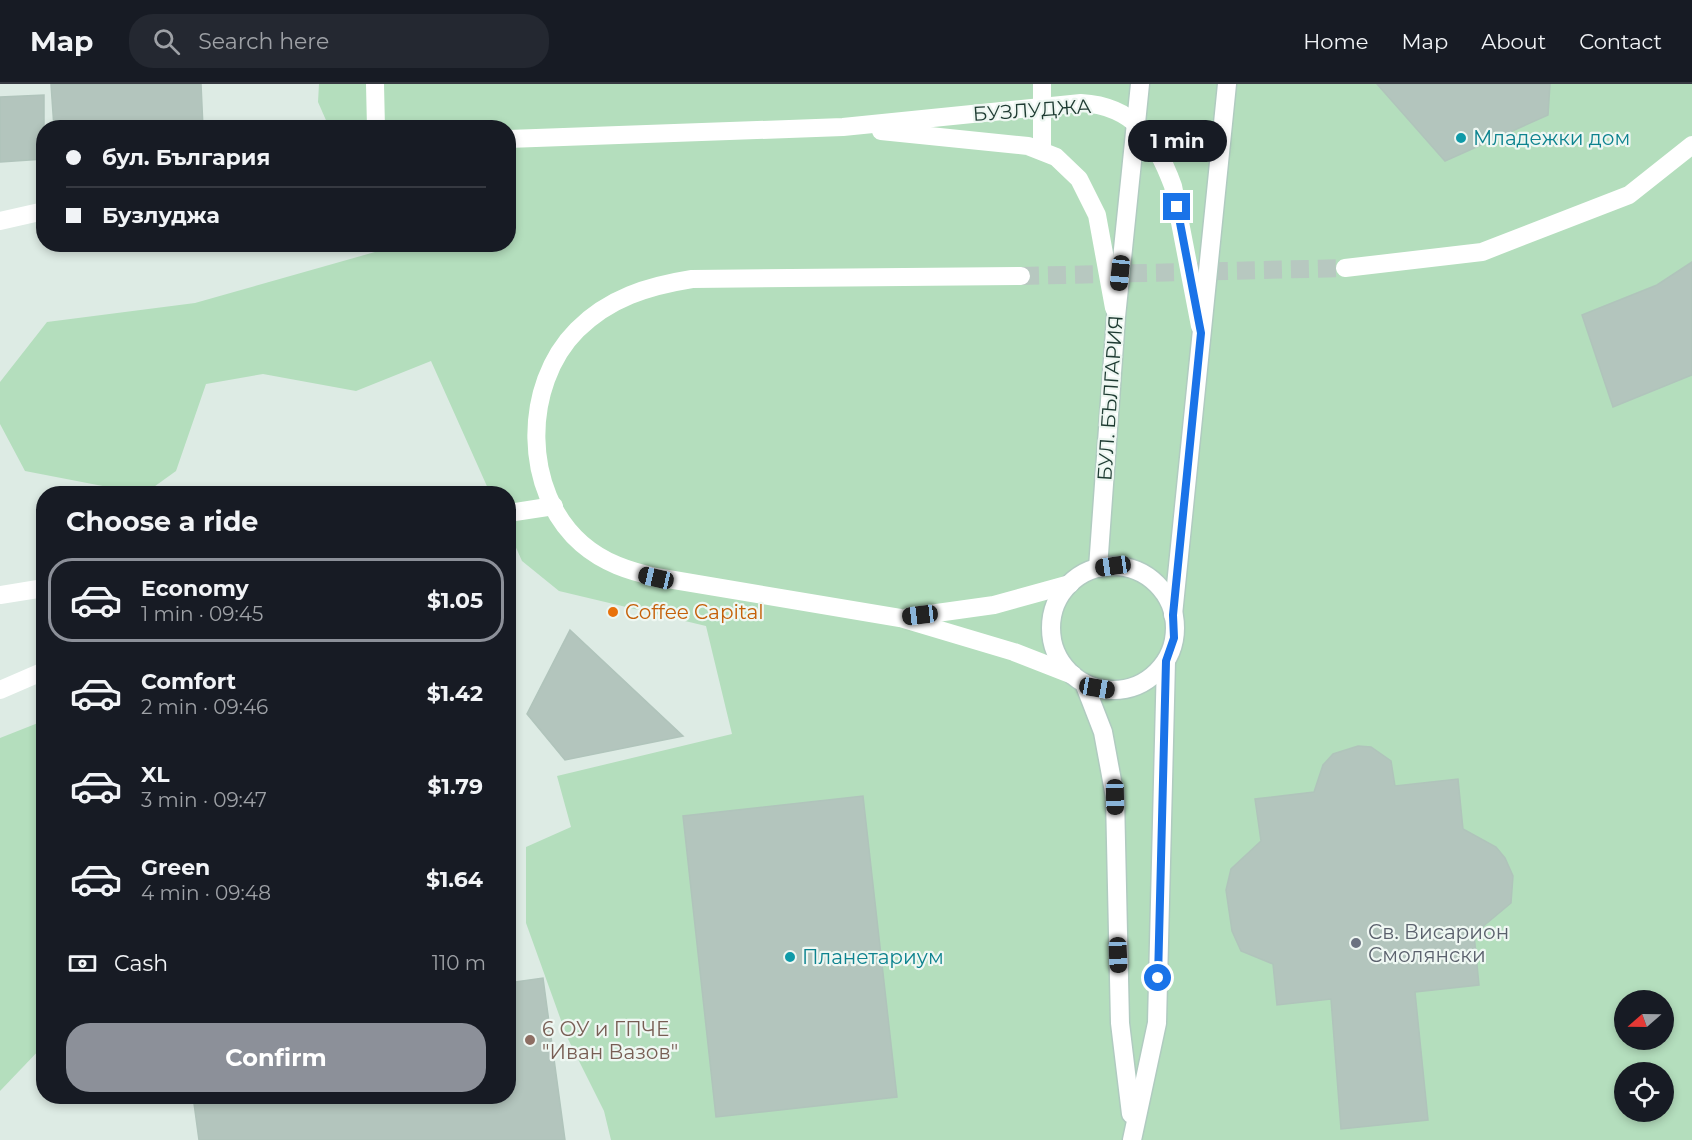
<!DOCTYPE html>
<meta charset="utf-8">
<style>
:root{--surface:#171b24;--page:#242831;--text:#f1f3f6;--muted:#9ea1a6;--line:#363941;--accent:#8c9099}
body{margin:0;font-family:Montserrat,sans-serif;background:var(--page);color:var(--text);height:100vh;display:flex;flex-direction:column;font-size:22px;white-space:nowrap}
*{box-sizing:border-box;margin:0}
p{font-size:20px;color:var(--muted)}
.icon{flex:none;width:33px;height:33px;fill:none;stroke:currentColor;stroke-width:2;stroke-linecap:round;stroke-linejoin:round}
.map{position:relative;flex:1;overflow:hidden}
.drawer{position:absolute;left:36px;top:402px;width:480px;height:618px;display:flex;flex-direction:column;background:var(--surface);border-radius:24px;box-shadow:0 3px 9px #0003}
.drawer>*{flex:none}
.hud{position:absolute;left:36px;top:36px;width:480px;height:132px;border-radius:24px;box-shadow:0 3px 9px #0003;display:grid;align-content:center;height:132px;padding:0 30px;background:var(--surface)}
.needle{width:39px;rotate:250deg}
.tools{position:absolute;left:1614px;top:906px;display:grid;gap:12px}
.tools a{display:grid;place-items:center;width:60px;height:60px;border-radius:50%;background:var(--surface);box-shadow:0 3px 9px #0003;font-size:30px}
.end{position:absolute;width:27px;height:27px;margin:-14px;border:8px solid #1a73e8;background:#fff;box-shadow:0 0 0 3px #fff}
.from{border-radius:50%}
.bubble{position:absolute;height:42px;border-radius:21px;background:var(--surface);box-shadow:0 3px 9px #0003;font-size:20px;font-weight:700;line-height:42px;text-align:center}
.car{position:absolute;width:18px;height:36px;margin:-18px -9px;border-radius:8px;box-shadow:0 0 4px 2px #0007;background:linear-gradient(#222 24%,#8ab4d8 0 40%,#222 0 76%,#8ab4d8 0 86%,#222 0)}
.hud b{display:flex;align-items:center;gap:21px;height:57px;font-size:22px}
.hud b+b{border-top:2px solid var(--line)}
.hud i{width:15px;height:15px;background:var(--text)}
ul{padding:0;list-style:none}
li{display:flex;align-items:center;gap:18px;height:84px;margin:0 12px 9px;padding:0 18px;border:3px solid transparent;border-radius:24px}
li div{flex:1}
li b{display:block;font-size:22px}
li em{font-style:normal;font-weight:700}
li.current{border-color:var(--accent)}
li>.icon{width:54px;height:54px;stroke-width:1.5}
h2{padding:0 30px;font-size:27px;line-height:72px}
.pay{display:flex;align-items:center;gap:15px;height:66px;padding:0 30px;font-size:22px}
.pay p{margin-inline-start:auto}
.primary-button{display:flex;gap:12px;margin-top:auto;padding:12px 30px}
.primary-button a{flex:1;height:69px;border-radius:24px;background:var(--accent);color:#fff;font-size:24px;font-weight:700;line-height:69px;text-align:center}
header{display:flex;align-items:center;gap:36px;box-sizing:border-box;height:84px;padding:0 30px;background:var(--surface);border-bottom:2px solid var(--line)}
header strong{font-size:28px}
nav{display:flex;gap:33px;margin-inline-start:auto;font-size:21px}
.search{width:420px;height:54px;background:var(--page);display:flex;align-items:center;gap:15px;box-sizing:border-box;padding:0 21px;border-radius:24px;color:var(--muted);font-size:22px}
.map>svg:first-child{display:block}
.green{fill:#b4debd;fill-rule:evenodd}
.building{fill:#b3c5bd;stroke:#b0c4bb;stroke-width:1.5}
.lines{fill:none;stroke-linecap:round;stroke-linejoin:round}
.street-tunnel{stroke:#b7c8c0;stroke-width:18;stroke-dasharray:18 9;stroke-linecap:butt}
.secondary-casing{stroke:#b0cbc0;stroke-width:21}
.street{stroke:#fff;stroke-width:18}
.secondary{stroke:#fff;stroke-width:18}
.route{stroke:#1a73e8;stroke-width:8}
.culture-dot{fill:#0f9aa8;stroke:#eef7f2;stroke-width:2}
.food-dot{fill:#e8710a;stroke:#eef7f2;stroke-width:2}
.worship-dot{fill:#6b7280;stroke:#eef7f2;stroke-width:2}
.education-dot{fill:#8d6e63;stroke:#eef7f2;stroke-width:2}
.labels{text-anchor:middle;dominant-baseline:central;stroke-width:4.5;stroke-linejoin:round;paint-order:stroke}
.street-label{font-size:20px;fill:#1e3b32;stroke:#eef7f2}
.culture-label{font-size:20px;fill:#0d838f;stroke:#eef7f2;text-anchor:start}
.food-label{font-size:20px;fill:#c56008;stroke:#eef7f2;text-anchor:start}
.worship-label{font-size:20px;fill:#5b616d;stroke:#eef7f2;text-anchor:start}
.education-label{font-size:20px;fill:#785e54;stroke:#eef7f2;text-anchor:start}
</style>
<header>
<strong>Map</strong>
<div class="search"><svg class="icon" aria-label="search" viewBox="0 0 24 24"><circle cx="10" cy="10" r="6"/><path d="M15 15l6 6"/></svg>Search here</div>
<nav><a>Home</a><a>Map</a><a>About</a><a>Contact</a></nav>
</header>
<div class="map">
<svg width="1692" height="1056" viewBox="0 0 1692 1056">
<rect width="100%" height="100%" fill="#ddebe4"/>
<g class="green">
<path d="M 319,0 L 1692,0 L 1692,1056 L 611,1056 L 604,1027 L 567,953 L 526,839 L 526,763 L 571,743 L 557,692 L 732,650 L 706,542 L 559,507 L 522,477 L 509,448 L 508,410 L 490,409 L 431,277 L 356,307 L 263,290 L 206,300 L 176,387 L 144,410 L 25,387 L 0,340 L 0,298 L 47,238 L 195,219 L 382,166 L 380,161 L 508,160 L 508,44 L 329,43 L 318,18 ZM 1624,916 L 1664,916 L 1664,956 L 1624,956 ZM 1624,988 L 1664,988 L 1664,1028 L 1624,1028 Z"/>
<path d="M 43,637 L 43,962 L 0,1007 L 0,654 Z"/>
</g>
<g class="building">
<path d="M 51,0 L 201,0 L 203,44 L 54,44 Z"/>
<path d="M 1377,0 L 1550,0 L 1548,31 L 1445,77 Z"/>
<path d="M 44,11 L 44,75 L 0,78 L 0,13 Z"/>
<path d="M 1692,178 L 1692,291 L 1613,323 L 1582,231 L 1657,201 Z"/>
<path d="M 570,546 L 683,652 L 565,676 L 527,630 Z"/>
<path d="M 1358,662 L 1371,663 L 1391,677 L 1395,702 L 1458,695 L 1463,745 L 1496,763 L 1505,774 L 1513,792 L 1511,819 L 1474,850 L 1479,901 L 1415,908 L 1428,1036 L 1341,1045 L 1331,915 L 1277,921 L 1273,880 L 1241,867 L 1232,847 L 1226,806 L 1231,785 L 1261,757 L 1255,715 L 1314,708 L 1323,681 L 1333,670 Z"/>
<path d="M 863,712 L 897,1013 L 716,1033 L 683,732 Z"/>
<path d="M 543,894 L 565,1056 L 199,1056 L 193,1012 L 508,1012 L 508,899 Z"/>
</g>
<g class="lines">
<path class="street-tunnel" d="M 1021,192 L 1345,184"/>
<g class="secondary-casing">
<g id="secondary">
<circle cx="1113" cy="544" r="62"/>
<path d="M 1098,484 L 1116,233 L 1140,0"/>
<path d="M 1173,531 L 1227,0"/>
<path d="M 1084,599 L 1103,648 L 1115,713 L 1120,939 L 1131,1030"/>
<path d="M 1132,1056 L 1157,939 L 1166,577"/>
</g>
</g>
<g class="street">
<path d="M 375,0 L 376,44"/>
<path d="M 1042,0 L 1042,67"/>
<path d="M 881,47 L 1028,62 L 1056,73 L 1079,95 L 1097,131 L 1114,224"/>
<path d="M 508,55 L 843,43 L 1081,19 C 1135,22 1156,56 1173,102 L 1200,242"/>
<path d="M 0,137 L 44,127"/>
<path d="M 1345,184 L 1482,168 L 1629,111 L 1692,61"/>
<path d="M 1021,192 L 692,195 C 648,202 609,214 577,246 C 522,301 522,408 582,460 C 604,479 629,487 656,493 L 900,534 L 1014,568 L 1073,591"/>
<path d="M 508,429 L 554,422"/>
<path d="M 0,511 L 44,504"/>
<path d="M 908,533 L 994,521 L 1070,500"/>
<path d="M 0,606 L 44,587"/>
</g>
<use href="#secondary" class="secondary"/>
</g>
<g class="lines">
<path class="route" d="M 1158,894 L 1166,577 L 1174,554 L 1173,531 L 1201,249 L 1177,123"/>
</g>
<g class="culture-dot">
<circle cx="1461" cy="54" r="6"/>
<circle cx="790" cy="873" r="6"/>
</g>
<circle class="food-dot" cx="613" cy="528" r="6"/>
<circle class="worship-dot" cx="1356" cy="859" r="6"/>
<circle class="education-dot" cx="530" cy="956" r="6"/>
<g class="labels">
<g class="street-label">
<text transform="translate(1032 26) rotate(-4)">БУЗЛУДЖА</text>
<text transform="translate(1110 314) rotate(-86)">БУЛ. БЪЛГАРИЯ</text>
</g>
<g class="culture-label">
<text x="1473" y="54">Младежки дом</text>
<text x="802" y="873">Планетариум</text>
</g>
<g class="food-label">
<text x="625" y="528">Coffee Capital</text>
</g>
<g class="worship-label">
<text x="1368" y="848">Св. Висарион<tspan x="1368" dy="23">Смолянски</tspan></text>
</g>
<g class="education-label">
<text x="542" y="945">6 ОУ и ГПЧЕ<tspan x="542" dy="23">"Иван Вазов"</tspan></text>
</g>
</g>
</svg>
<div class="tools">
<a><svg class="needle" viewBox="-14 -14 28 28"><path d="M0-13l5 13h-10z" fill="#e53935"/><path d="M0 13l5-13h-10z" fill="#9ea1a6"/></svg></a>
<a><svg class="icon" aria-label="locate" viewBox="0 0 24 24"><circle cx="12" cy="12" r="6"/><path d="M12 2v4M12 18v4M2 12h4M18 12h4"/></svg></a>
</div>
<i class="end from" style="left:1158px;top:894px"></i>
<i class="end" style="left:1177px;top:123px"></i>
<div class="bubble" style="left:1128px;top:36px;width:99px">1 min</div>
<i class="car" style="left:1120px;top:189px;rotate:186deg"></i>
<i class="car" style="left:1113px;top:482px;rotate:262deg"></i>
<i class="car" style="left:656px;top:494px;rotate:283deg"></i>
<i class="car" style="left:920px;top:531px;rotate:263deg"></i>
<i class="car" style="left:1097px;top:604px;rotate:100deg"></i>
<i class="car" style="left:1115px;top:713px;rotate:179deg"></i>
<i class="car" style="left:1118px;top:871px;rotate:178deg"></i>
<div class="hud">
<b><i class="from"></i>бул. България</b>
<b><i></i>Бузлуджа</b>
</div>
<section class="drawer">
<h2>Choose a ride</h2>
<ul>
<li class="current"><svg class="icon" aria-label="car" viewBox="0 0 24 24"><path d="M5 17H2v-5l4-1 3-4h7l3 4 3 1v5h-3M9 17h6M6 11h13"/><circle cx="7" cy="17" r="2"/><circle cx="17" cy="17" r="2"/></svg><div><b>Economy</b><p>1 min · 09:45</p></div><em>$1.05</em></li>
<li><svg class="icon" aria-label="car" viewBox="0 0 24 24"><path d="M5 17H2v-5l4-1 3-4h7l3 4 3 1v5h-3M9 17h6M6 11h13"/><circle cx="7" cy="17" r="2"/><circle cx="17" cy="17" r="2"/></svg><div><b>Comfort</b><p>2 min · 09:46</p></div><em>$1.42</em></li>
<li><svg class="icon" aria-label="car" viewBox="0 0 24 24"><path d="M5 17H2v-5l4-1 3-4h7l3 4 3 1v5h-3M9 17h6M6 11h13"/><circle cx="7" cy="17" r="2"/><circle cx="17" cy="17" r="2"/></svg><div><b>XL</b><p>3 min · 09:47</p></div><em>$1.79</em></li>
<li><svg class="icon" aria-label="car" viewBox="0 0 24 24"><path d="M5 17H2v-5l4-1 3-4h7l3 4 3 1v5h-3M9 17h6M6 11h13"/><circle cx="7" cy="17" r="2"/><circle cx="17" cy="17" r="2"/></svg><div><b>Green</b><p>4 min · 09:48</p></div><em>$1.64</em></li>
</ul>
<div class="pay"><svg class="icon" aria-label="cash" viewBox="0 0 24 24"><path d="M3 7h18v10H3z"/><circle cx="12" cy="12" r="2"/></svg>Cash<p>110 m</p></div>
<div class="primary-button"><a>Confirm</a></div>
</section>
</div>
